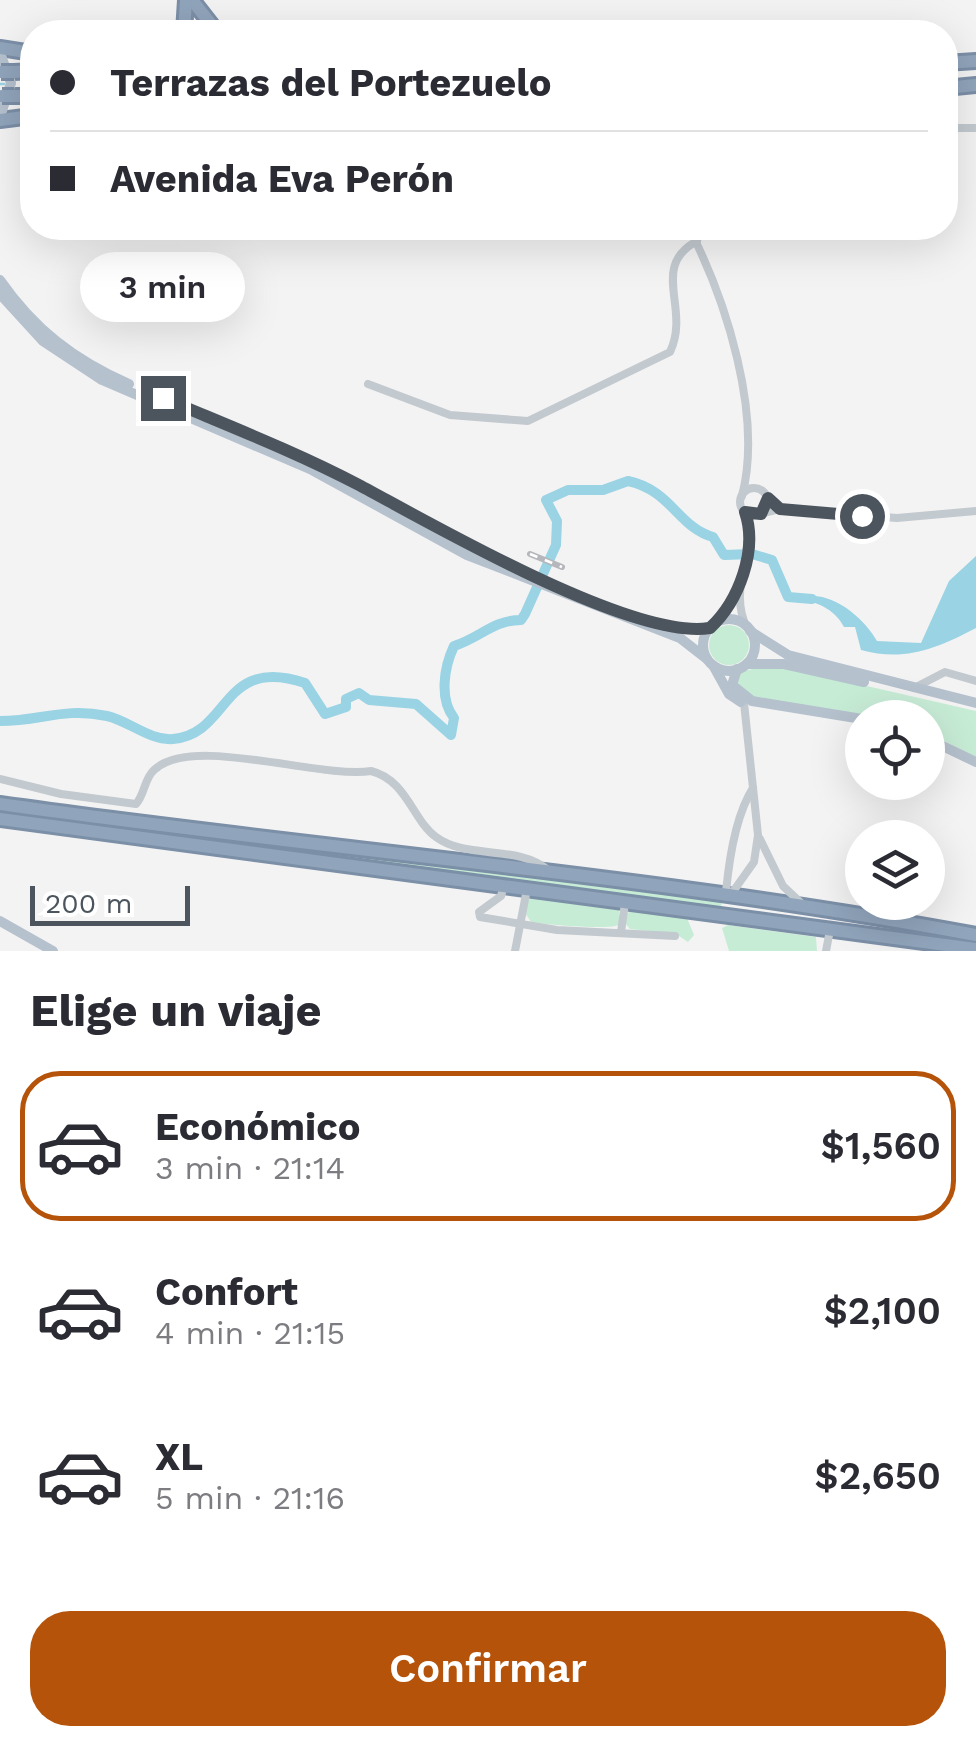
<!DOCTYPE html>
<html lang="es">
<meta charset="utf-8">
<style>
:root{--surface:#fff;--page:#f7f7f7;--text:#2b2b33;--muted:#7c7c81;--line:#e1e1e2;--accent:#b45309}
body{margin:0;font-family:"Work Sans",sans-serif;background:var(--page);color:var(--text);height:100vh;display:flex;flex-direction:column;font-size:38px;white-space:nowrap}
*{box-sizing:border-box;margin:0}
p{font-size:32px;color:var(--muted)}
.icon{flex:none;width:55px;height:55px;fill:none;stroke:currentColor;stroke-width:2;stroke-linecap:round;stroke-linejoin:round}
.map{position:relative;height:951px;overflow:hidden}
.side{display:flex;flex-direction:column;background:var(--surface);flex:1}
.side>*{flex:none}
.guide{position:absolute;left:20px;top:20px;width:938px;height:220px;border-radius:40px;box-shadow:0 10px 40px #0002;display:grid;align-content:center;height:220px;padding:0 30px;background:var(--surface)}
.buttons{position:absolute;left:845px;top:700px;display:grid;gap:20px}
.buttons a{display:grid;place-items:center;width:100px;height:100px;border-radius:50%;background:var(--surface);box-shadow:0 10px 40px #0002;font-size:50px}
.scale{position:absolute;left:30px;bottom:25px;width:160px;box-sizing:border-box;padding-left:10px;border:5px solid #4c555e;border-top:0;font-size:28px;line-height:35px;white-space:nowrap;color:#4c555e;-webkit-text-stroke:8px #fff;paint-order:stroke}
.end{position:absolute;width:45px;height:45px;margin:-22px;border:12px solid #4c555e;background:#fff;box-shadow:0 0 0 5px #fff}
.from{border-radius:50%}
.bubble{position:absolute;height:70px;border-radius:35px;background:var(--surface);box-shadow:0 10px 40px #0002;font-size:32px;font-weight:600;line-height:70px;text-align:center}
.guide b{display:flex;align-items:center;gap:35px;height:95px;font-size:38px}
.guide b+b{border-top:2px solid var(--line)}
.guide i{width:25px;height:25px;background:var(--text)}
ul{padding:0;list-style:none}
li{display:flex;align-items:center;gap:30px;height:150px;margin:0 20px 15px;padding:0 10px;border:5px solid transparent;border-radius:40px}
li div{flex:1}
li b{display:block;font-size:38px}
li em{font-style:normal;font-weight:600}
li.active{border-color:var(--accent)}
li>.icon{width:90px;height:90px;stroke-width:1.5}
h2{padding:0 30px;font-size:45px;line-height:120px}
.cta{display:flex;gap:20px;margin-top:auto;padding:20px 30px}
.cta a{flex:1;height:115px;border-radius:40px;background:var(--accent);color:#fff;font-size:40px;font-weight:600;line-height:115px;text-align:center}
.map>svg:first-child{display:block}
.green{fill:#c7ecd6}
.water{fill:#99d3e4}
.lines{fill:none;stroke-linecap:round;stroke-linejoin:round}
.stream{stroke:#99d3e4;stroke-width:2.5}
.river{stroke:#99d3e4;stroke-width:10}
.highway-casing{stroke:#7b8fa7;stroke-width:18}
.minor{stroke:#c2c9cf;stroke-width:8}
.major{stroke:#b5c1cd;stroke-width:10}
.highway{stroke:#90a4bb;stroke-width:12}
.rail-casing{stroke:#b5b7bc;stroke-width:6}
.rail{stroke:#fff;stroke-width:2.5;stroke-dasharray:8;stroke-linecap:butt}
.highway-bridge-casing{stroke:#7b8fa7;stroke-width:18;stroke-linecap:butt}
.highway-bridge{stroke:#90a4bb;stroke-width:12}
.route{stroke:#4c555e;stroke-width:12}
</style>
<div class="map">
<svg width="976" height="951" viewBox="0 0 976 951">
<rect width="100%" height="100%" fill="#f4f3f3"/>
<g class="green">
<circle cx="729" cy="645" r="20"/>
<path d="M 775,665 L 976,711 L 976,757 L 928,733 L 928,718 C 872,717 788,715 739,692 L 737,672 Z"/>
<path d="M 0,807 L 723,895 L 720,913 L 0,816 Z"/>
<path d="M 535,897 L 619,908 L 619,925 C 608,930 548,925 531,922 L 525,913 L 528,900 Z"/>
<path d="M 633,910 L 687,918 L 694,935 L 688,942 L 676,934 L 630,929 L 625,923 L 626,914 Z"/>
<path d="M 728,925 L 816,937 L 817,951 L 729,951 L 722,928 Z"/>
</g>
<path class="water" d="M 976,556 L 976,628 C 936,649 904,662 861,650 L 855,627 L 844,627 C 835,610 821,604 800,598 C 830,588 864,618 877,641 L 921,643 L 949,581 Z"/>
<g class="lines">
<path class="stream" d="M 0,84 L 4,84"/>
<path class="river" d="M 0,721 C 42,721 63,707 107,716 C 129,721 150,741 173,739 C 231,734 220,655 305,683 L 325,714 L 346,707 L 346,699 L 359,693 L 369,700 L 416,704 L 451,735 L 454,718 C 439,699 444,667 454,646 C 480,638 493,620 521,620 L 525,614 L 556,545 L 557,521 L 546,500 L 568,490 L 603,490 L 628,481 C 671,490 679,528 713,537 L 724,555 L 752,554 L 772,560 L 788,597 L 812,599"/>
<g class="highway-casing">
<g id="highway">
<path d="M 192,0 L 217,32"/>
<path d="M 184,32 L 186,0"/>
<path d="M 0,48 L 32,53"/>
<path d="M 945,63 L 976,61"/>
<path d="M 14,72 L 32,71"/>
<path d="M 945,88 L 976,85"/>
<path d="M 14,96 L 32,96"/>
<path d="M 0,120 L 32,116"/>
<path d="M 0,804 C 325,850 653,875 976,935"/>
<path d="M 0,819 L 976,949"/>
</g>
</g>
<g class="minor">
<path d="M 945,128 L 976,128"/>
<path d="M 689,228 C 726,300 763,415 742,496"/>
<path d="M 368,384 L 450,415 L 528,421 L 670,352 C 691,308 649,267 697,241"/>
<circle cx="754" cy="502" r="14"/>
<path d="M 745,512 C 757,550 727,589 747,628"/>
<path d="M 763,513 L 780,509 L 897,518 L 976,511"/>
<path d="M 714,624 L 737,592"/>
<path d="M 914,688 L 945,672 L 976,681"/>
<path d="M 0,779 L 61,794 L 136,804 C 145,794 144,779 154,770 C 192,734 318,779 371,771 C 407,780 413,821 436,837 C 467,860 517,844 548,870"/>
<path d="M 760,839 L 783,886 L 802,904"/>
<path d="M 504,886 L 501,896 L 479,912 L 480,917 L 557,930 L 675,936"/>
<path d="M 726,892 C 729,860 735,816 753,788"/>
<path d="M 732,893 L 754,862 L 758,835 L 744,703"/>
<path d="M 621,932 L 625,903"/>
<path d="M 515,951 L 527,889"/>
<path d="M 826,951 L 830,930"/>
</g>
<g class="major">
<path d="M 0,53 L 11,83 L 0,117"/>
<path d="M 0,280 C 34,329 74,360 129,384"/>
<path d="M 0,294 L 43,341 L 102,380 L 312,470 L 467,555 L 680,638 L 707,659"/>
<path d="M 242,431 L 281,448"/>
<path d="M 324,468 C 404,508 627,642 710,627"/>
<circle cx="729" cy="645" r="26"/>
<path d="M 750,631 L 788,655 L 976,703"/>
<path d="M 747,664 L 784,664 L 864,682"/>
<path d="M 713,665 L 729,694 L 741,702"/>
<path d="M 737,669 L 732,685 L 752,701 L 862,719"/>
<path d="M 928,739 L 976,762"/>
<path d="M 0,921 L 53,951"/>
</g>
<use href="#highway" class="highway"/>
<g class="rail-casing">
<path id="rail" d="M 530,554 L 562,567"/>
</g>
<use href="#rail" class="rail"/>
<g class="highway-bridge-casing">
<g id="highway-bridge">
<path d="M 1,72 L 14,72"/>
<path d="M 2,96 L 14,96"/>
</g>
</g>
<use href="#highway-bridge" class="highway-bridge"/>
</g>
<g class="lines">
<path class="route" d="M 163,398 C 229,426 296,452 359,485 C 432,524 633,641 710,628 C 739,601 758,550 745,512 L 761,514 L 768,498 L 780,509 L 862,516"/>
</g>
</svg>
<div class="buttons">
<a><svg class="icon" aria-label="locate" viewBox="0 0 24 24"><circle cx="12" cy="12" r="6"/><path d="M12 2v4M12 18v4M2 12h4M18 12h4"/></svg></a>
<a><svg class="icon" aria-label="layers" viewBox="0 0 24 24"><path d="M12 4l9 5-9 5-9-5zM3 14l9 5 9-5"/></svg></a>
</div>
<div class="scale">200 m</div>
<i class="end from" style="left:862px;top:516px"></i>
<i class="end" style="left:163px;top:398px"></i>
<div class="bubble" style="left:80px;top:252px;width:165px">3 min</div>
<div class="guide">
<b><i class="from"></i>Terrazas del Portezuelo</b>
<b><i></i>Avenida Eva Perón</b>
</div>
</div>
<section class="side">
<h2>Elige un viaje</h2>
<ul>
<li class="active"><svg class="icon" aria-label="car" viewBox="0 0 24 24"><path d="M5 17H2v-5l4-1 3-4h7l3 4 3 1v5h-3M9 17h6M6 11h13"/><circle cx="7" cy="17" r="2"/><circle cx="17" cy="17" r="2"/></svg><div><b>Económico</b><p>3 min · 21:14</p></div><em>$1,560</em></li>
<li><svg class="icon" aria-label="car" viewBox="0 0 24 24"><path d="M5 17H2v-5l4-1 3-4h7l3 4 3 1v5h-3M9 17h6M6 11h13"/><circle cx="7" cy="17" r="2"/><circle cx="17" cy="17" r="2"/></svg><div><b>Confort</b><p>4 min · 21:15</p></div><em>$2,100</em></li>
<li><svg class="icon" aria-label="car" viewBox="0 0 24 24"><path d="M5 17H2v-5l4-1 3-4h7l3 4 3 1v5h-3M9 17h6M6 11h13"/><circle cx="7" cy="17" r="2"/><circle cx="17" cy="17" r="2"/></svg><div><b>XL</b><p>5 min · 21:16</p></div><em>$2,650</em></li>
</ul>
<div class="cta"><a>Confirmar</a></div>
</section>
